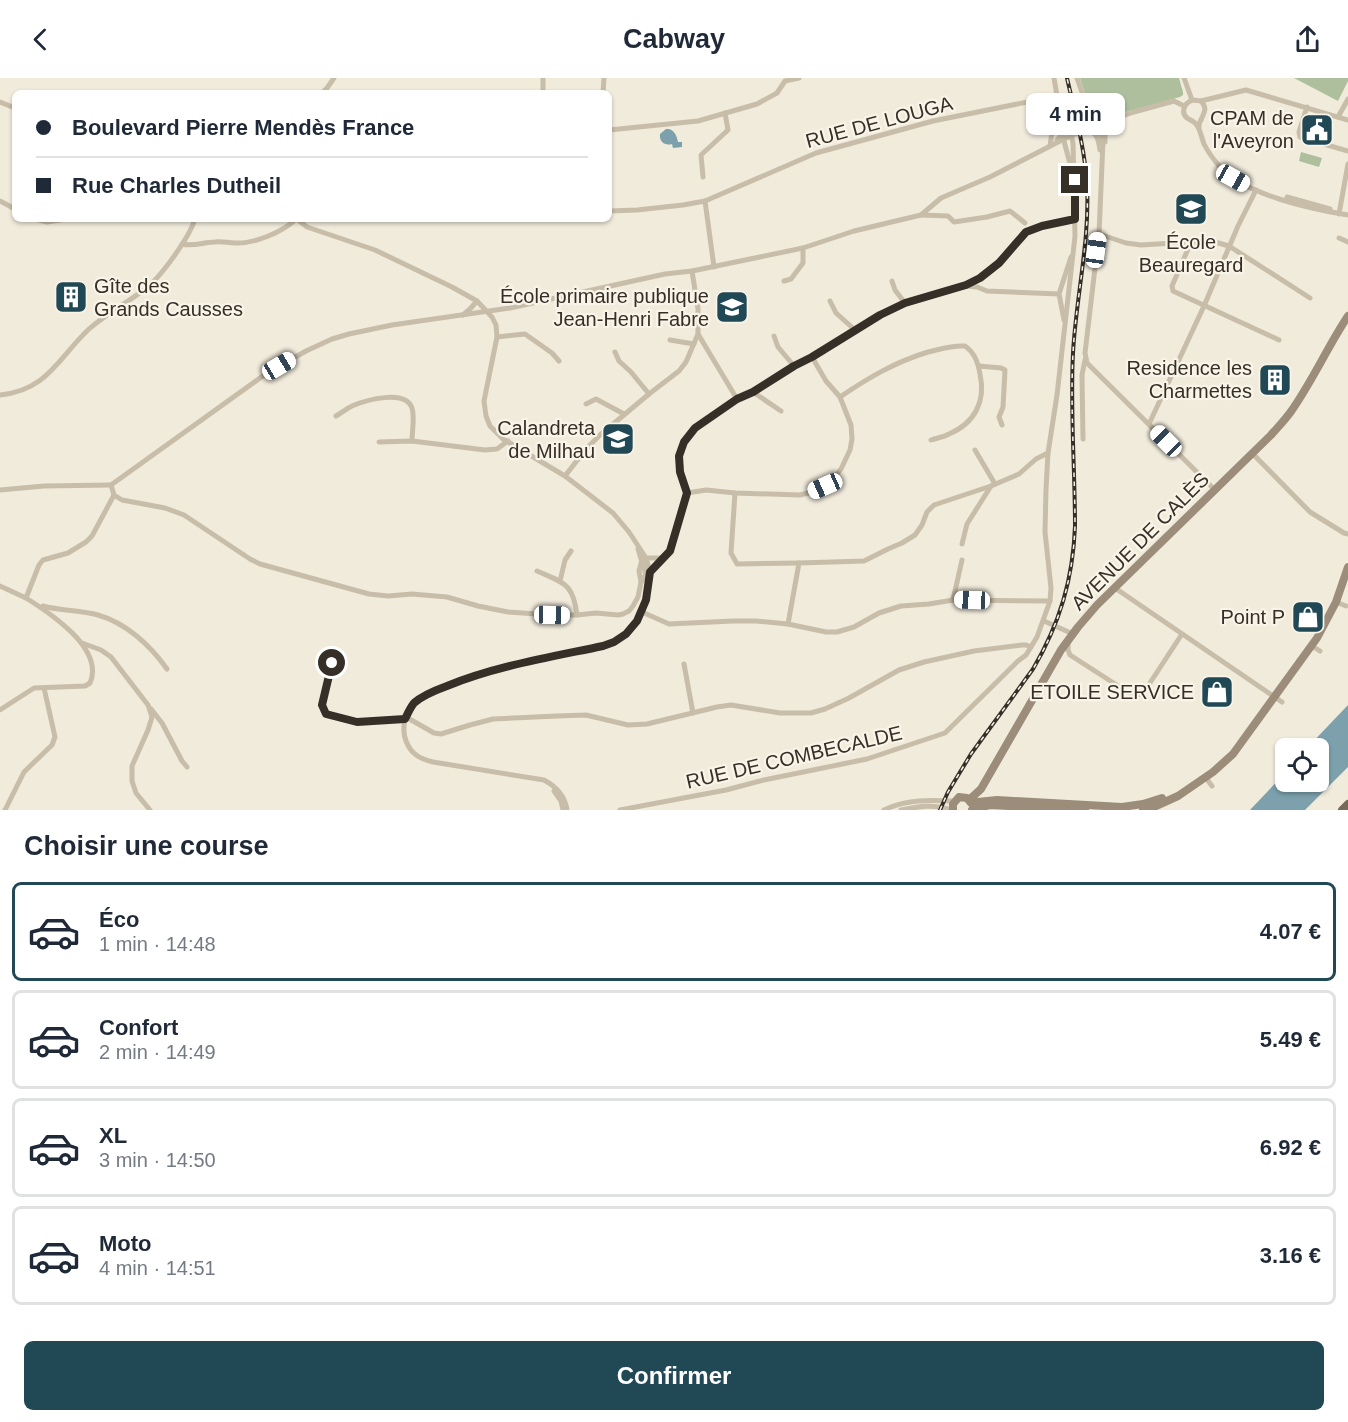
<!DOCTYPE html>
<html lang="fr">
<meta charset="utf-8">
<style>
:root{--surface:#fff;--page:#f2f2f3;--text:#1f2937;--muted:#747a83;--line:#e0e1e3;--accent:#204855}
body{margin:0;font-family:Arial,sans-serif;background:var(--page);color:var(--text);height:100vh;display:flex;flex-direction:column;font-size:22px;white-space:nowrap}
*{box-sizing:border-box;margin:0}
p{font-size:20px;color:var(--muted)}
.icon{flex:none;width:33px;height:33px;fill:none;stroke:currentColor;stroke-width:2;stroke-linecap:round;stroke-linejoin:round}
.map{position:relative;height:732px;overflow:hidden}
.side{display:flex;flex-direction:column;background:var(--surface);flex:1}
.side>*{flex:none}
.banner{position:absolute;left:12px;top:12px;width:600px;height:132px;border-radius:9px;box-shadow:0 2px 4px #0004;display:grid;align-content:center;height:132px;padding:0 24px;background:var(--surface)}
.fabs{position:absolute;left:1275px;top:660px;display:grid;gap:12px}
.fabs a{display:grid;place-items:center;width:54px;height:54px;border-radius:9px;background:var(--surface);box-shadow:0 2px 4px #0004;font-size:30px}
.end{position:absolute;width:27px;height:27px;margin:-14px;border:8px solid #362f28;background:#fff;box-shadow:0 0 0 3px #fff}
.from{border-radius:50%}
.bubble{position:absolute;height:42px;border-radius:9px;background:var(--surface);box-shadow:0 2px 4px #0004;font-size:20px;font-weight:800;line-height:42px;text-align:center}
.car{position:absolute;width:18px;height:36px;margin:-18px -9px;border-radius:8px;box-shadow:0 0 4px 2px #0007;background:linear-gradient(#fff 24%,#345 0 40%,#fff 0 76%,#345 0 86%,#fff 0)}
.banner b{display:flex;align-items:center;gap:21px;height:57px;font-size:22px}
.banner b+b{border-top:2px solid var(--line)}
.banner i{width:15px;height:15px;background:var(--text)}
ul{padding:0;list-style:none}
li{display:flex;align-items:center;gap:18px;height:99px;margin:0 12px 9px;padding:0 12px;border:3px solid var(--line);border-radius:9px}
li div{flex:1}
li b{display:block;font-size:22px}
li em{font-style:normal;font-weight:800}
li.on{border-color:var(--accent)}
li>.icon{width:54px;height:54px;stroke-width:1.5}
h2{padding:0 24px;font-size:27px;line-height:72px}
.action{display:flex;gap:12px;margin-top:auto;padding:12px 24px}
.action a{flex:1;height:69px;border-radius:9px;background:var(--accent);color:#fff;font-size:24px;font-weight:800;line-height:69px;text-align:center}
header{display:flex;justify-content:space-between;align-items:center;height:78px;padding:0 24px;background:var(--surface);font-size:27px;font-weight:800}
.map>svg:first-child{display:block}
.green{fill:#adbf9d}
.water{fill:#7ca1ac}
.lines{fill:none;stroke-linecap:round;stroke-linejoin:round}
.street{stroke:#c8bda8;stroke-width:5}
.secondary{stroke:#9c8d7a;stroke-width:8}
.primary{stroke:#77695a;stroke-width:8}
.rail-casing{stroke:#362f28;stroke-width:4}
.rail{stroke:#f9f4e8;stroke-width:1.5;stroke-dasharray:4.5;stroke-linecap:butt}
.route{stroke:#362f28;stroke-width:8}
.labels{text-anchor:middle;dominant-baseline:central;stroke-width:4.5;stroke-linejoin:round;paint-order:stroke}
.poi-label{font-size:20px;fill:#362f28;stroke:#f9f4e8;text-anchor:end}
.street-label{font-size:20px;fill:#362f28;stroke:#f9f4e8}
</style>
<header><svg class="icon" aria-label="back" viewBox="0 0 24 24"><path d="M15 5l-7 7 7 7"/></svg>Cabway<svg class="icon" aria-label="share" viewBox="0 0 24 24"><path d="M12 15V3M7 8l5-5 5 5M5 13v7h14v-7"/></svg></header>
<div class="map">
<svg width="1348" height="732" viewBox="0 0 1348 732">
<rect width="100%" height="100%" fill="#f1ebdc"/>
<g class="green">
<path d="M 1080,0 L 1179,0 L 1183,14 L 1183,17 L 1180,19 L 1097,42 L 1092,38 Z"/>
<path d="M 1294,0 L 1348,0 L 1348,3 L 1338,23 Z"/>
<path d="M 1301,74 L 1322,80 L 1319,89 L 1299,83 Z"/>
</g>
<g class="water">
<path d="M 666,51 C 674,50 677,58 678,64 L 682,64 L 682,69 L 673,70 L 672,66 C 665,68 659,64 660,56 Z"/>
<path d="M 1348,627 L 1348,689 L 1305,732 L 1250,732 L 1285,695 L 1286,704 L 1318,704 L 1318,670 L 1307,670 Z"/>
</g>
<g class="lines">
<g class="street">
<path d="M 1054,0 L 1057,18 L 1059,45 L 1071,89"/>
<path d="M 1077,0 L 1093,46"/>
<path d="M 1184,0 L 1192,22"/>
<path d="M 322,15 L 327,10 L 334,0"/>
<path d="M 543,15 L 543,0"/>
<path d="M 603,15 L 604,0"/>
<path d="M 1201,23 L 1246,12 L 1348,42"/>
<path d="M 0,24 L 15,30"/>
<path d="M 1307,29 L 1299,54 L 1300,59 L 1348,73"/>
<path d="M 1338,39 L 1348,21"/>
<path d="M 1077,43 C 1084,38 1084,33 1082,25"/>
<path d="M 1199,50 C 1199,47 1199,44 1201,42 C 1204,34 1208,31 1201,23 L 1192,22 C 1185,25 1180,34 1187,40 C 1190,42 1193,43 1195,45 C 1201,51 1201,59 1204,66 C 1208,74 1214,82 1220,89 C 1246,117 1311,131 1348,137"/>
<path d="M 1086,51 C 1098,56 1098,60 1100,72"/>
<path d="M 609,52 L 698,43 L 757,26 L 777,15 L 785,3 L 799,0"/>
<path d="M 1057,62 C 1062,57 1065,51 1070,47 C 1080,39 1093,43 1100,53 C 1102,56 1102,59 1103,63 L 1099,156 L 1085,275 L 1087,285 L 1215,412"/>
<path d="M 1105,64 L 1105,51 L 1111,42"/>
<path d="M 1050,68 L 1055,32"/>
<path d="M 703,99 L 701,77 L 728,52 L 725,35"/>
<path d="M 1287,119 L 1330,131"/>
<path d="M 0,123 L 15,131"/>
<path d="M 705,123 L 714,189"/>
<path d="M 609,133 L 637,132 L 683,127 L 705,123 L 816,75 L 933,43 L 1057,18"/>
<path d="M 1339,136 L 1348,86"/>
<path d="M 921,137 L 948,138 L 954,144 L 987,139 L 1010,133 L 1025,145"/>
<path d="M 35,141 L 47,144 L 66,141"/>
<path d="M 297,141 L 307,149 L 375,172 L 452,209 L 477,223 L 492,239 L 496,247 L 497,259 L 484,323 L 486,338 L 490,348 L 503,361 L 565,398 L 613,435 L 629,454 L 646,480 L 650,494 L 646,522 L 642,534 L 637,543 L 626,556 L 614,564 L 603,568 C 551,579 497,587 447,608 C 436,612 424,617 415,625 C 405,634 401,650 406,663 C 411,676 420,681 433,684 L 544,702 C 557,709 565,718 567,732"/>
<path d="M 1099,156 L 1126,165 L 1141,167 L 1191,164 L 1215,164 L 1229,168 L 1310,220"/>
<path d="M 1339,160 L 1348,164"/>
<path d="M 1191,164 L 1172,208 L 1173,213 L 1279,262"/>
<path d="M 182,166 C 193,169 204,164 215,164 C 222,163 228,165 235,165 C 254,166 283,154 296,141"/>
<path d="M 784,203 L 791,201 L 803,185 L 803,170"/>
<path d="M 892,203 L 895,212 L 905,225"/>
<path d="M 967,208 L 977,209 L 987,213 L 1059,216"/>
<path d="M 830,223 L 836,235 L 855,252"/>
<path d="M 463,237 L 470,231 L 477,223"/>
<path d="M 1064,242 L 1059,216 L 1071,179"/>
<path d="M 698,256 L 737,321"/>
<path d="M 774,258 L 778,269 L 794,288"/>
<path d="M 497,259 L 525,256 L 552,275 L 559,283"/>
<path d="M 670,262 L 694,266"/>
<path d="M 615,274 L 619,283 L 631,294 L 649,316"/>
<path d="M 979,288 L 1001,290 L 1005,292 L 1003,329 L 999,339 L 1002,347"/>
<path d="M 753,314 L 781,333"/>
<path d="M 0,317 C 48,312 58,280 89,251 C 106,236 127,225 145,211 C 161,199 189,160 195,141"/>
<path d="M 840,319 C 868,300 895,284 928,274 C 941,271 952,267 965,268 C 975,275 978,285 980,296 C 986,323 975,345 949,356 C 944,359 937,360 931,362"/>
<path d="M 586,326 L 596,321 L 624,336"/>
<path d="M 336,338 C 341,335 346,331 352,328 C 366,322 405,311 412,330 C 415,339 412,353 412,363"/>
<path d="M 1149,346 L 1204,228 L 1238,148 L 1256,112"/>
<path d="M 1083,361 L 1082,297 L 1085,282"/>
<path d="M 379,364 L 412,363 L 485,372 L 497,371 L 508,363"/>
<path d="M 975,372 L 995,406"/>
<path d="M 1252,375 L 1310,434 L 1344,455 L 1348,456"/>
<path d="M 565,398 L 586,371 L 600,357 L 649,316 L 679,293 L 686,284 L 698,256 L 698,231 L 692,193"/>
<path d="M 111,407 L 267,295 L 306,273 L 332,261 L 349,256 L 392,247 L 510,230 L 665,196 L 692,193 L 803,170 L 854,153 L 921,137 L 941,120 L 990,99 L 1064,61 L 1093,48 L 1134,34 L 1174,23 L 1184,28"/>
<path d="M 0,412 L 44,408 L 111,407"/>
<path d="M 687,415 L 706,412 L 735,415 L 800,417 L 812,414 L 825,408 L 831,403 L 841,391 L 850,372 L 852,361 L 851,347 L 840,319 L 826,303 L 812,279"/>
<path d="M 735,415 L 731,475 L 737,486 L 799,485"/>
<path d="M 114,417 L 122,422 L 165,430 L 184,437 L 250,481 L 260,486 L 369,516 L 388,518 L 412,516 L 447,519 L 478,528 L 508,534 L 552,537 L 577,537 L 596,535 L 618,537 L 623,536 L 629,533 L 633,528 L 638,519 L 641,504"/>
<path d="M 962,466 L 967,446 L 991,408"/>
<path d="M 638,471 L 647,500"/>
<path d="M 646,480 L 663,480 L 646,497 L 641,504 L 639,493 L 642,482 Z"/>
<path d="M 663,480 L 670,473 L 674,463 L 687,415 L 679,394 L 679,378 L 684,364 L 695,349 L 737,321 L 753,314 L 880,237 L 905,225 L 966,207 L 980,200 L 999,185 L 1026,154 L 1042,148 L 1075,141"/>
<path d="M 537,493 C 564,505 573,505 577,537"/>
<path d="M 560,503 L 565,482 L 571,473"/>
<path d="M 0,508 L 26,520"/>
<path d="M 1115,510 L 1282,624"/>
<path d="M 953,522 L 962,482"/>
<path d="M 1336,524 L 1346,528"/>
<path d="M 43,528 C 61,533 80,532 98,537 C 126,545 150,567 167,591"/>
<path d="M 642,534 L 669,546 L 733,543 L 756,543 L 788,546 L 826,554 L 837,554 L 854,549 L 879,535 L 901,528 L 929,526 L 953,522 L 1050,523"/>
<path d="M 1044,543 L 1073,556"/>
<path d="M 788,546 L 799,485 L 864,483 L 888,471 L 902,465 L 915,457 L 922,447 L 927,434 L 934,427 L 991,408 L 1019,396 L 1036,381 L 1048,375"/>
<path d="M 1068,564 L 1068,572 L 1070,577 L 1126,613 L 1134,617 L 1141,616 L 1146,611 L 1182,556"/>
<path d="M 82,565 L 101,572 L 111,579 L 148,627 L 152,639 L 148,652 L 132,688 L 132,703 L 136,715 L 150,732"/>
<path d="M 1312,568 L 1320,573"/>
<path d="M 332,585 L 322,627 L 326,636 L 357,644 L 405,641"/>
<path d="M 684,586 L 693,635"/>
<path d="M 151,631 L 162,645 L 182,683 L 187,689"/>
<path d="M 0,632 L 34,610 L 85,608 L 90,605 C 105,571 50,535 26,520 L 39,487 L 43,482 L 68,475 L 86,464 L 92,458 L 114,417 L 111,407"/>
<path d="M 406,639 L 434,655 L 441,656 L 470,647 L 493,641 L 557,638 L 586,637 L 628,647 L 647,646 L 717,629 L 731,627 L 780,635 L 811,635 L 825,631 L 849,620 L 899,592 L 924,584 L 974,573 L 1022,567 L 1026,567 L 1031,569"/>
<path d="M 1206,700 L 1212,708"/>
<path d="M 554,713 L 561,723 L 563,732"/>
<path d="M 5,732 L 24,694 L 52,667 L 55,659 L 44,610"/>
<path d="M 620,732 L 726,712 L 764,702 L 867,681 L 945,655 L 1018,583 L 1026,577 L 1037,559 L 1050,523 L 1051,510 L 1045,454 L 1046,411 L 1048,375 L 1057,317 L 1075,158 L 1073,65 L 1071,57 L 1057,18"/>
<path d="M 884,732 C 906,721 931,722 954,723"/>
<path d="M 901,732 C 921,728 933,726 952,732"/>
</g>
<g class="secondary">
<path d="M 969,722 L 981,711 L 1061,572 L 1078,549 L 1097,527 L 1271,357 C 1278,349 1286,341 1292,332 C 1313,302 1328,268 1348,238"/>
<path d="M 971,723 L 978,724 L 997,722 L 1122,729 L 1143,726 L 1162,720"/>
<path d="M 953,732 L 953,726 L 959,719 L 967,720 L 971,725"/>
<path d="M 972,732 L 990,727 L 1085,732"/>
<path d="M 1143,732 L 1156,728 L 1178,718 L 1213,694 L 1233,676 L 1317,560 L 1336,524 L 1348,489"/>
</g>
<path class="primary" d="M 1342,732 L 1348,726"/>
<g class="rail-casing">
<path id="rail" d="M 940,732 L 948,714 L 971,676 L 1033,591 C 1060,545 1073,501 1075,448 C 1075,390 1070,332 1073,275 C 1076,219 1090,163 1087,107 C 1085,71 1075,35 1067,0"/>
</g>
<use href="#rail" class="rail"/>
</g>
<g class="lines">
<path class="route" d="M 332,585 L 322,627 L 326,636 L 357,644 L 405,641 C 408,635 410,630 414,625 C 423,617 436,612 447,608 C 496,588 551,579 603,568 L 614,564 L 626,556 L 637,543 L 646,522 L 650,494 L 670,473 L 687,415 L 680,394 L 679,378 L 684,364 L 695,350 L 737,321 L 753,314 L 794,288 L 812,279 L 880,237 L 905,225 L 966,207 L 980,200 L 999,185 L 1026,154 L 1042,148 L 1075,141 L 1075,102"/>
</g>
<defs>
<g id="civic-square" transform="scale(1.725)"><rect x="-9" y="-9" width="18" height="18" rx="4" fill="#204855" stroke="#f9f4e8"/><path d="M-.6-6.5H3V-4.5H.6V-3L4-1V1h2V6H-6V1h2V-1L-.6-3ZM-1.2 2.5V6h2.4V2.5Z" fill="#fff"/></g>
<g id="school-square" transform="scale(1.725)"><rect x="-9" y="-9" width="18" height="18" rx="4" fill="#204855" stroke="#f9f4e8"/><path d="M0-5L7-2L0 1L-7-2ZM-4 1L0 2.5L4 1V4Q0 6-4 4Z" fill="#fff"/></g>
<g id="building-square" transform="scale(1.725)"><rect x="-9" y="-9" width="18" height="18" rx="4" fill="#204855" stroke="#f9f4e8"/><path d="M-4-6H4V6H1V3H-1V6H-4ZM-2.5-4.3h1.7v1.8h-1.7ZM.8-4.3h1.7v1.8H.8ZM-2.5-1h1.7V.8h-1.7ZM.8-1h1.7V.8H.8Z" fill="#fff"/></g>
<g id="shop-square" transform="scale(1.725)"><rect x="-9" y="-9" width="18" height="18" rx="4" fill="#204855" stroke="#f9f4e8"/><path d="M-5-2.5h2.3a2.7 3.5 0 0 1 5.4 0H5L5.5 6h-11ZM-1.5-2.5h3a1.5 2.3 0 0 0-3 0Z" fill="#fff"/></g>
</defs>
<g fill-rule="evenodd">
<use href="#civic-square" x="1317" y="52"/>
<use href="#school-square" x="1191" y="131"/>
<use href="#building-square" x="71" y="219"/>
<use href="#school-square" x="732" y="229"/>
<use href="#building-square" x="1275" y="302"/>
<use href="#school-square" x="618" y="361"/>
<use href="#shop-square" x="1308" y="539"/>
<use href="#shop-square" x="1217" y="614"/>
</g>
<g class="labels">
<g class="poi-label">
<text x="1294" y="40">CPAM de<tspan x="1294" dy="23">l'Aveyron</tspan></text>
<text x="1191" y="164" text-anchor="middle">École<tspan x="1191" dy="23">Beauregard</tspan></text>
<text x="94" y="208" text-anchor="start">Gîte des<tspan x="94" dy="23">Grands Causses</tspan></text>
<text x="709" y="218">École primaire publique<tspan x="709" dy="23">Jean-Henri Fabre</tspan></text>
<text x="1252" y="290">Residence les<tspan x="1252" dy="23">Charmettes</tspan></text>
<text x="595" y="350">Calandreta<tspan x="595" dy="23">de Milhau</tspan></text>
<text x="1285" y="539">Point P</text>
<text x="1194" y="614">ETOILE SERVICE</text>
</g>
<g class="street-label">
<text transform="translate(879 44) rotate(-15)">RUE DE LOUGA</text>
<text transform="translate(1140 463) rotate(-45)">AVENUE DE CALÈS</text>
<text transform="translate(794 679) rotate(-13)">RUE DE COMBECALDE</text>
</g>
</g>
</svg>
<div class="fabs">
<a><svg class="icon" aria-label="locate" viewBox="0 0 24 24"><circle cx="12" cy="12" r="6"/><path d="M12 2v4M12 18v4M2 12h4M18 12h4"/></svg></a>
</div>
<i class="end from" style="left:332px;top:585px"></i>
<i class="end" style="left:1075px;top:102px"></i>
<div class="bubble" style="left:1026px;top:15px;width:99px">4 min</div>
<i class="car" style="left:1233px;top:100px;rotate:119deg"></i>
<i class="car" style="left:1096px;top:172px;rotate:8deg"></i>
<i class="car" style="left:279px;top:288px;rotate:59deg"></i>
<i class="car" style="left:1166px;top:363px;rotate:315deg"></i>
<i class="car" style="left:825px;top:408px;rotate:246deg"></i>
<i class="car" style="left:972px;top:522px;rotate:272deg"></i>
<i class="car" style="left:552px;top:537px;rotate:91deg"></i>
<div class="banner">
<b><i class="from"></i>Boulevard Pierre Mendès France</b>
<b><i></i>Rue Charles Dutheil</b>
</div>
</div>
<section class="side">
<h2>Choisir une course</h2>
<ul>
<li class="on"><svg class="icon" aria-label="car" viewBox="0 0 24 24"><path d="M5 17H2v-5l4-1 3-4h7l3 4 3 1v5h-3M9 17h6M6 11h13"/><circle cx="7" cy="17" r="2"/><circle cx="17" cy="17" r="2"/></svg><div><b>Éco</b><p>1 min · 14:48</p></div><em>4.07 €</em></li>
<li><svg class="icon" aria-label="car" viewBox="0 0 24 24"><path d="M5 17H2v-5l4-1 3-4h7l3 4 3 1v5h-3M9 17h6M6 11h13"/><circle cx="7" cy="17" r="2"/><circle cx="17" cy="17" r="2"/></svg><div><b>Confort</b><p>2 min · 14:49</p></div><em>5.49 €</em></li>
<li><svg class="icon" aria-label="car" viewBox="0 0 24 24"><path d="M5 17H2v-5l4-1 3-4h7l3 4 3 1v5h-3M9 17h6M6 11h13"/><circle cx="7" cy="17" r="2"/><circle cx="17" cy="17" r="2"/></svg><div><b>XL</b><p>3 min · 14:50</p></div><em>6.92 €</em></li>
<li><svg class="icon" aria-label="car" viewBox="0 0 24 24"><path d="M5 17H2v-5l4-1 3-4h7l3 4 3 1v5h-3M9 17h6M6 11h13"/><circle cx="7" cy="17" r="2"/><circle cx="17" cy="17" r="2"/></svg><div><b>Moto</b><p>4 min · 14:51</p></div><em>3.16 €</em></li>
</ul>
<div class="action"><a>Confirmer</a></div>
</section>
